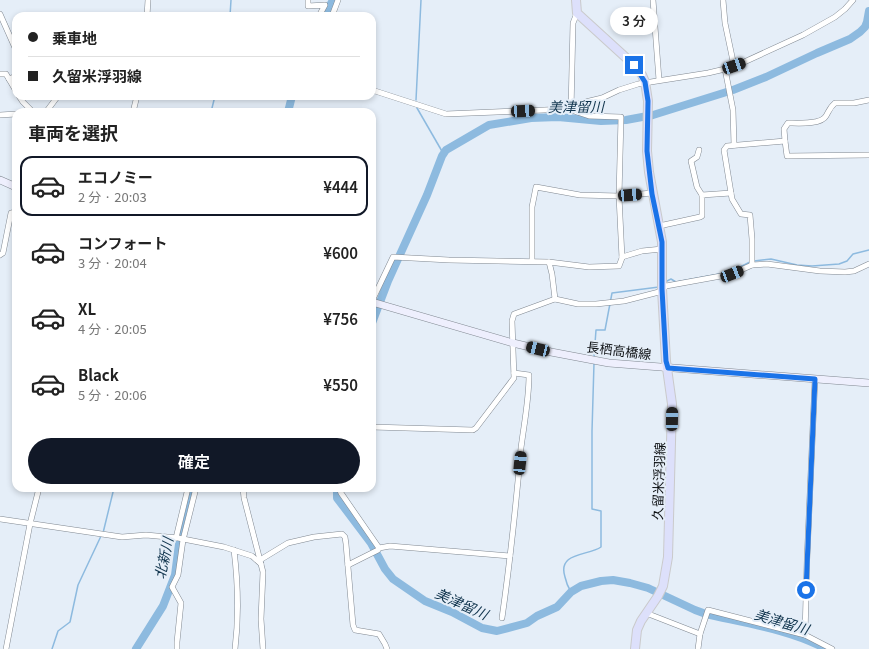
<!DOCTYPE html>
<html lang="ja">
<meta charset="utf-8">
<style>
:root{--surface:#fff;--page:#f6f6f6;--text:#222;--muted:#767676;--line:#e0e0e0;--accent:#111827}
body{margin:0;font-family:Georgia,"Noto Sans JP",serif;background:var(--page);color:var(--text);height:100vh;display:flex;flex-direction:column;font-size:15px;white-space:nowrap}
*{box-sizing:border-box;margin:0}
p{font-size:13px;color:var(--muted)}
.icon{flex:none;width:22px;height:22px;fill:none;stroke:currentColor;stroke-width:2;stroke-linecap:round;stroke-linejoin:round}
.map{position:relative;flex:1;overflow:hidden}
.panel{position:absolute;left:12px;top:108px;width:364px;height:384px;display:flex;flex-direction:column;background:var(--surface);border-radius:12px;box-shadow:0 2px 6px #0003}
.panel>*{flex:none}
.guide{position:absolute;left:12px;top:12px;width:364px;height:88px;border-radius:12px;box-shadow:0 2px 6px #0003;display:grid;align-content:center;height:88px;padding:0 16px;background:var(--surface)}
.end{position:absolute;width:18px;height:18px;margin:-9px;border:5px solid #1a73e8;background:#fff;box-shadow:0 0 0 2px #fff}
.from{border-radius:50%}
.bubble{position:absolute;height:28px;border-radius:14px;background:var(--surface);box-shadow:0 2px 6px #0003;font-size:13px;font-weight:600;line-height:28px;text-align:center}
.car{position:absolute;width:12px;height:24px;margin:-12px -6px;border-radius:5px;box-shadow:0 0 3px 1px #0007;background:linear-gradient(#222 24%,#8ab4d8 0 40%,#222 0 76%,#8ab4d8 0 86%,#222 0)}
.guide b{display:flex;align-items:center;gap:14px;height:38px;font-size:15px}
.guide b+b{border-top:1px solid var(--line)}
.guide i{width:10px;height:10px;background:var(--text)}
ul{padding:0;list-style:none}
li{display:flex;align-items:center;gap:12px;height:60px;margin:0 8px 6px;padding:0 8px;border:2px solid transparent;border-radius:12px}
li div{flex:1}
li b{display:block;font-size:15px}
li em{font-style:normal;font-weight:600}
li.current{border-color:var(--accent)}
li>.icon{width:36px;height:36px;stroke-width:1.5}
h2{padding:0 16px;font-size:18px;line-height:48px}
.button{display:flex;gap:8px;margin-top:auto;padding:8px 16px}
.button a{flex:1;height:46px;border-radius:24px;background:var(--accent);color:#fff;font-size:16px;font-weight:600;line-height:46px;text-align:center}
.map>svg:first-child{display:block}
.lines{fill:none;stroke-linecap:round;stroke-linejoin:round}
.stream{stroke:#8dbadf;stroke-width:1.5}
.river{stroke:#8dbadf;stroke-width:8}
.minor-casing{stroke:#808891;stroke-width:6}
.secondary-casing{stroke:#808891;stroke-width:8}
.primary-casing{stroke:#cacacb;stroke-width:10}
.minor{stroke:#fff;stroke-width:5}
.secondary{stroke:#eeeffd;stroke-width:7}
.primary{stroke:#dde0fb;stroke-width:8}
.route{stroke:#1a73e8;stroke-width:5}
.labels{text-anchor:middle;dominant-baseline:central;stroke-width:4;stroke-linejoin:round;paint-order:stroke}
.street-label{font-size:13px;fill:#0d1013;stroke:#e5eef8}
.water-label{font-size:14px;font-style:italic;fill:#10344d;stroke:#e5eef8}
</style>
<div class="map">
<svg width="869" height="649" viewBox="0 0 869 649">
<rect width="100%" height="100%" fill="#e5eef8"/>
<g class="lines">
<g class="stream">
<path d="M 230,16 L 231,0"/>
<path d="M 416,100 L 421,0"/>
<path d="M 417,108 L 443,153"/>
<path d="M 211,112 L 215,96"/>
<path d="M 754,261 L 771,259 L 797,265 L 812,266 L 839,264 L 847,261 L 853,254 L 869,250"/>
<path d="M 665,282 L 671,279 L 676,282 L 730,272 L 750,262"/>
<path d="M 594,357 L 596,330 L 605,330 L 612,293 L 659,287"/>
<path d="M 103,533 L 114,488"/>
<path d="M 571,592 C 568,587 566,582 565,577 C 557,552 588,556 601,547 L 601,511 L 592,509 L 592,431 L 594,363"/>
<path d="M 52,649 L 58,631 L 70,622 L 78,585 L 101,536"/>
</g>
<g class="river">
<path d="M 324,16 L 333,0"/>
<path d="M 288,112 L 292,96"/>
<path d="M 372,323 L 388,281 L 427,195 L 442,156 L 446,150 L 489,125 L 531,118 L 558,117 L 601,121 L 626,120 L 653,115 L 733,90 L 766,77 L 817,53 L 850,39 L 860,32 L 865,27 L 867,22 L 869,11"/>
<path d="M 337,488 L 337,498 L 371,543 L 385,569 L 393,579 L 425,601 L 452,612 L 482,628 L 497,631 L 527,623 L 537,616 L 557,607 L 571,592 L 581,586 L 601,581 L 613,580 L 630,583 L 648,588 L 695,610 L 706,614 C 745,623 792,630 826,649"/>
<path d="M 136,649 L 163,606 L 175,575 L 179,544 L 192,488"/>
</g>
<g class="minor-casing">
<g id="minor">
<path d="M 308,0 L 308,6 L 325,5 L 319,16"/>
<path d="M 653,0 L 659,80"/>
<path d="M 723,0 L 725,23 L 734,66"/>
<path d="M 0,14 L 16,50"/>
<path d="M 147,16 L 148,0"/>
<path d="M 332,16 L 338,0"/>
<path d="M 725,69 L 733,110 L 734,145"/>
<path d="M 0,74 L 6,74 L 16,91"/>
<path d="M 9,79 L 16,76"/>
<path d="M 372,90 L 446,114 L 568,109 L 589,116 L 621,117 L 619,196 L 622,258 L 619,266 L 589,267 L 549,262 L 449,260 L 393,257 L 372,301"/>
<path d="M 19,96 L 23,102 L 33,112"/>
<path d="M 571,110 L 577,104 L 602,98 L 619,90 L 638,84 L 708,73 L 725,69 L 742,63 L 803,35 L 835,17 L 845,9 L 853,0"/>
<path d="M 571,110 L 573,23 L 577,13"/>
<path d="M 46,112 L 58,96"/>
<path d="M 133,112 L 137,96"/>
<path d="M 0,115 L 16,114"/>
<path d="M 785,141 L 784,129 L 788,123 C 797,123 821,125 826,116 C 829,111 830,107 835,103 L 854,103 L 869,100"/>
<path d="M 699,150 L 697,157 L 691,161 L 697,187 L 702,195"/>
<path d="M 659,226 L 700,217 L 702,216 L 702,195 L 731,193"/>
<path d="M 0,255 L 3,253 L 11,213 L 16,212"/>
<path d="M 622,257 L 642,251 L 662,249"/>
<path d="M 532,261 L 532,207 L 536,187 L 580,195 L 619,196 L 652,193"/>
<path d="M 549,262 L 552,274 L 555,299"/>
<path d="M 752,265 L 752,239 L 750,215 L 741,214 L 732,199 L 724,150 L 727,146 L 785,141 L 787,156 L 869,155"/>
<path d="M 372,427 L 473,430 L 476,428 L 514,378 L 512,321 L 514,314 L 555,299 L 578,304 L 596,304 L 624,301 L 659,292 L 666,286 L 732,274 L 752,265 L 767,264 L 820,271 L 845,272 L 854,271 L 869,264"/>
<path d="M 243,488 L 244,498 L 263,572 L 261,619 L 263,649"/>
<path d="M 339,488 L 341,493 L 379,548"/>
<path d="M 0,519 L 122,537 L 146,535 L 178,538 L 224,547 L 252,556 L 261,564"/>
<path d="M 176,538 L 188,488"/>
<path d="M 379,548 L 390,546 L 510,556"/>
<path d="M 234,550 C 238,583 239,616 235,649"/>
<path d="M 260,560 L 288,543 L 314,537 L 342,534 L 345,537 L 346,544 L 353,625 L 355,630 L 379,634 L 385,644 L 387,649"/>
<path d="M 348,565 L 378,550 L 379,548"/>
<path d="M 646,613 L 700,634"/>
<path d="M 502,618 C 510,562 516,505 521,448 C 524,424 529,400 529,375 L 514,373"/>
<path d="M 805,635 L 807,560 L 815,379"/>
<path d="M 6,649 L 30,524 L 39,488"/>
<path d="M 177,649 L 177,642 L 181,603 L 172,587 L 178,575 L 183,540 L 196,488"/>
<path d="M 698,649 L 700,634 L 708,610 L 805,635 L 832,649"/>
</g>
</g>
<g class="secondary-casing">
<g id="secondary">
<path d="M 0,180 L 16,187"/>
<path d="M 372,302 L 513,343 L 551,352 L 609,363 L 869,383"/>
</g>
</g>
<g class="primary-casing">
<path id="primary" d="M 576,0 L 577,13 L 634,65 L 642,75 L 645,82 L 648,101 L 647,151 L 649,172 L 662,242 L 662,289 L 666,361 L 672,404 L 668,557 L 663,586 L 658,596 L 641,621 L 637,630 L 635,649"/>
</g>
<use href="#minor" class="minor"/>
<use href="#secondary" class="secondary"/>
<use href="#primary" class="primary"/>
</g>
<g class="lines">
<path class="route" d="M 634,65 L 645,82 L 648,101 L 647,151 L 652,194 L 662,242 L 662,289 L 666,361 L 668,368 L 815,379 L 806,590"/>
</g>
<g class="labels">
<g class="street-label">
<text transform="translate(619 350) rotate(7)">長栖高橋線</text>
<text transform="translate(658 481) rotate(-88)">久留米浮羽線</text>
</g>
<g class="water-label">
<text x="576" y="106">美津留川</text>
<text transform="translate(163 558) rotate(-78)">北新川</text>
<text transform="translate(462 603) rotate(24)">美津留川</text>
<text transform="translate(782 621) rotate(17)">美津留川</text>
</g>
</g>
</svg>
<i class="end from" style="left:806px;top:590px"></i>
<i class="end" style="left:634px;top:65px"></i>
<div class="bubble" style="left:610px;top:7px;width:48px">3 分</div>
<i class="car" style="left:734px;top:66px;rotate:71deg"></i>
<i class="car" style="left:523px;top:111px;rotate:87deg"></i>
<i class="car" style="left:630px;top:195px;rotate:86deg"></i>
<i class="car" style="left:732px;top:274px;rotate:69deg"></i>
<i class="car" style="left:538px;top:349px;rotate:284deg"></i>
<i class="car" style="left:672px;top:419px;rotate:1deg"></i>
<i class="car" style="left:520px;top:463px;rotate:6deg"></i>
<div class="guide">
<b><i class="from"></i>乗車地</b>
<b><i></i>久留米浮羽線</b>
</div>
<section class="panel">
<h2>車両を選択</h2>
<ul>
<li class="current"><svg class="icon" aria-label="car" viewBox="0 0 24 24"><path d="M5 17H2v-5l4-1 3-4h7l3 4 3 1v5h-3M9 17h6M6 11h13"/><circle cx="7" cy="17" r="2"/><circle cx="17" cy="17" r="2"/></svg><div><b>エコノミー</b><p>2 分 · 20:03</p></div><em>¥444</em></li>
<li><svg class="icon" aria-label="car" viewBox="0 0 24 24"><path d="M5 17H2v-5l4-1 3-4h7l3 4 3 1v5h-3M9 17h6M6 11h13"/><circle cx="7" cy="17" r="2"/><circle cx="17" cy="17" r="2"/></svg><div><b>コンフォート</b><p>3 分 · 20:04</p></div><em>¥600</em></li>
<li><svg class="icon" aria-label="car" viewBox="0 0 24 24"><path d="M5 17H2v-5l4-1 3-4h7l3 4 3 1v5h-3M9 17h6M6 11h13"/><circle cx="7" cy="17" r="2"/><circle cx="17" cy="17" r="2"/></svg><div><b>XL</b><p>4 分 · 20:05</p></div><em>¥756</em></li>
<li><svg class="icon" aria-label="car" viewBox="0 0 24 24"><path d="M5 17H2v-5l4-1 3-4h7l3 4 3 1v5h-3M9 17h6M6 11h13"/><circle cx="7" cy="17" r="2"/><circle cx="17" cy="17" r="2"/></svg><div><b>Black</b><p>5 分 · 20:06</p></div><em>¥550</em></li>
</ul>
<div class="button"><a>確定</a></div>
</section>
</div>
